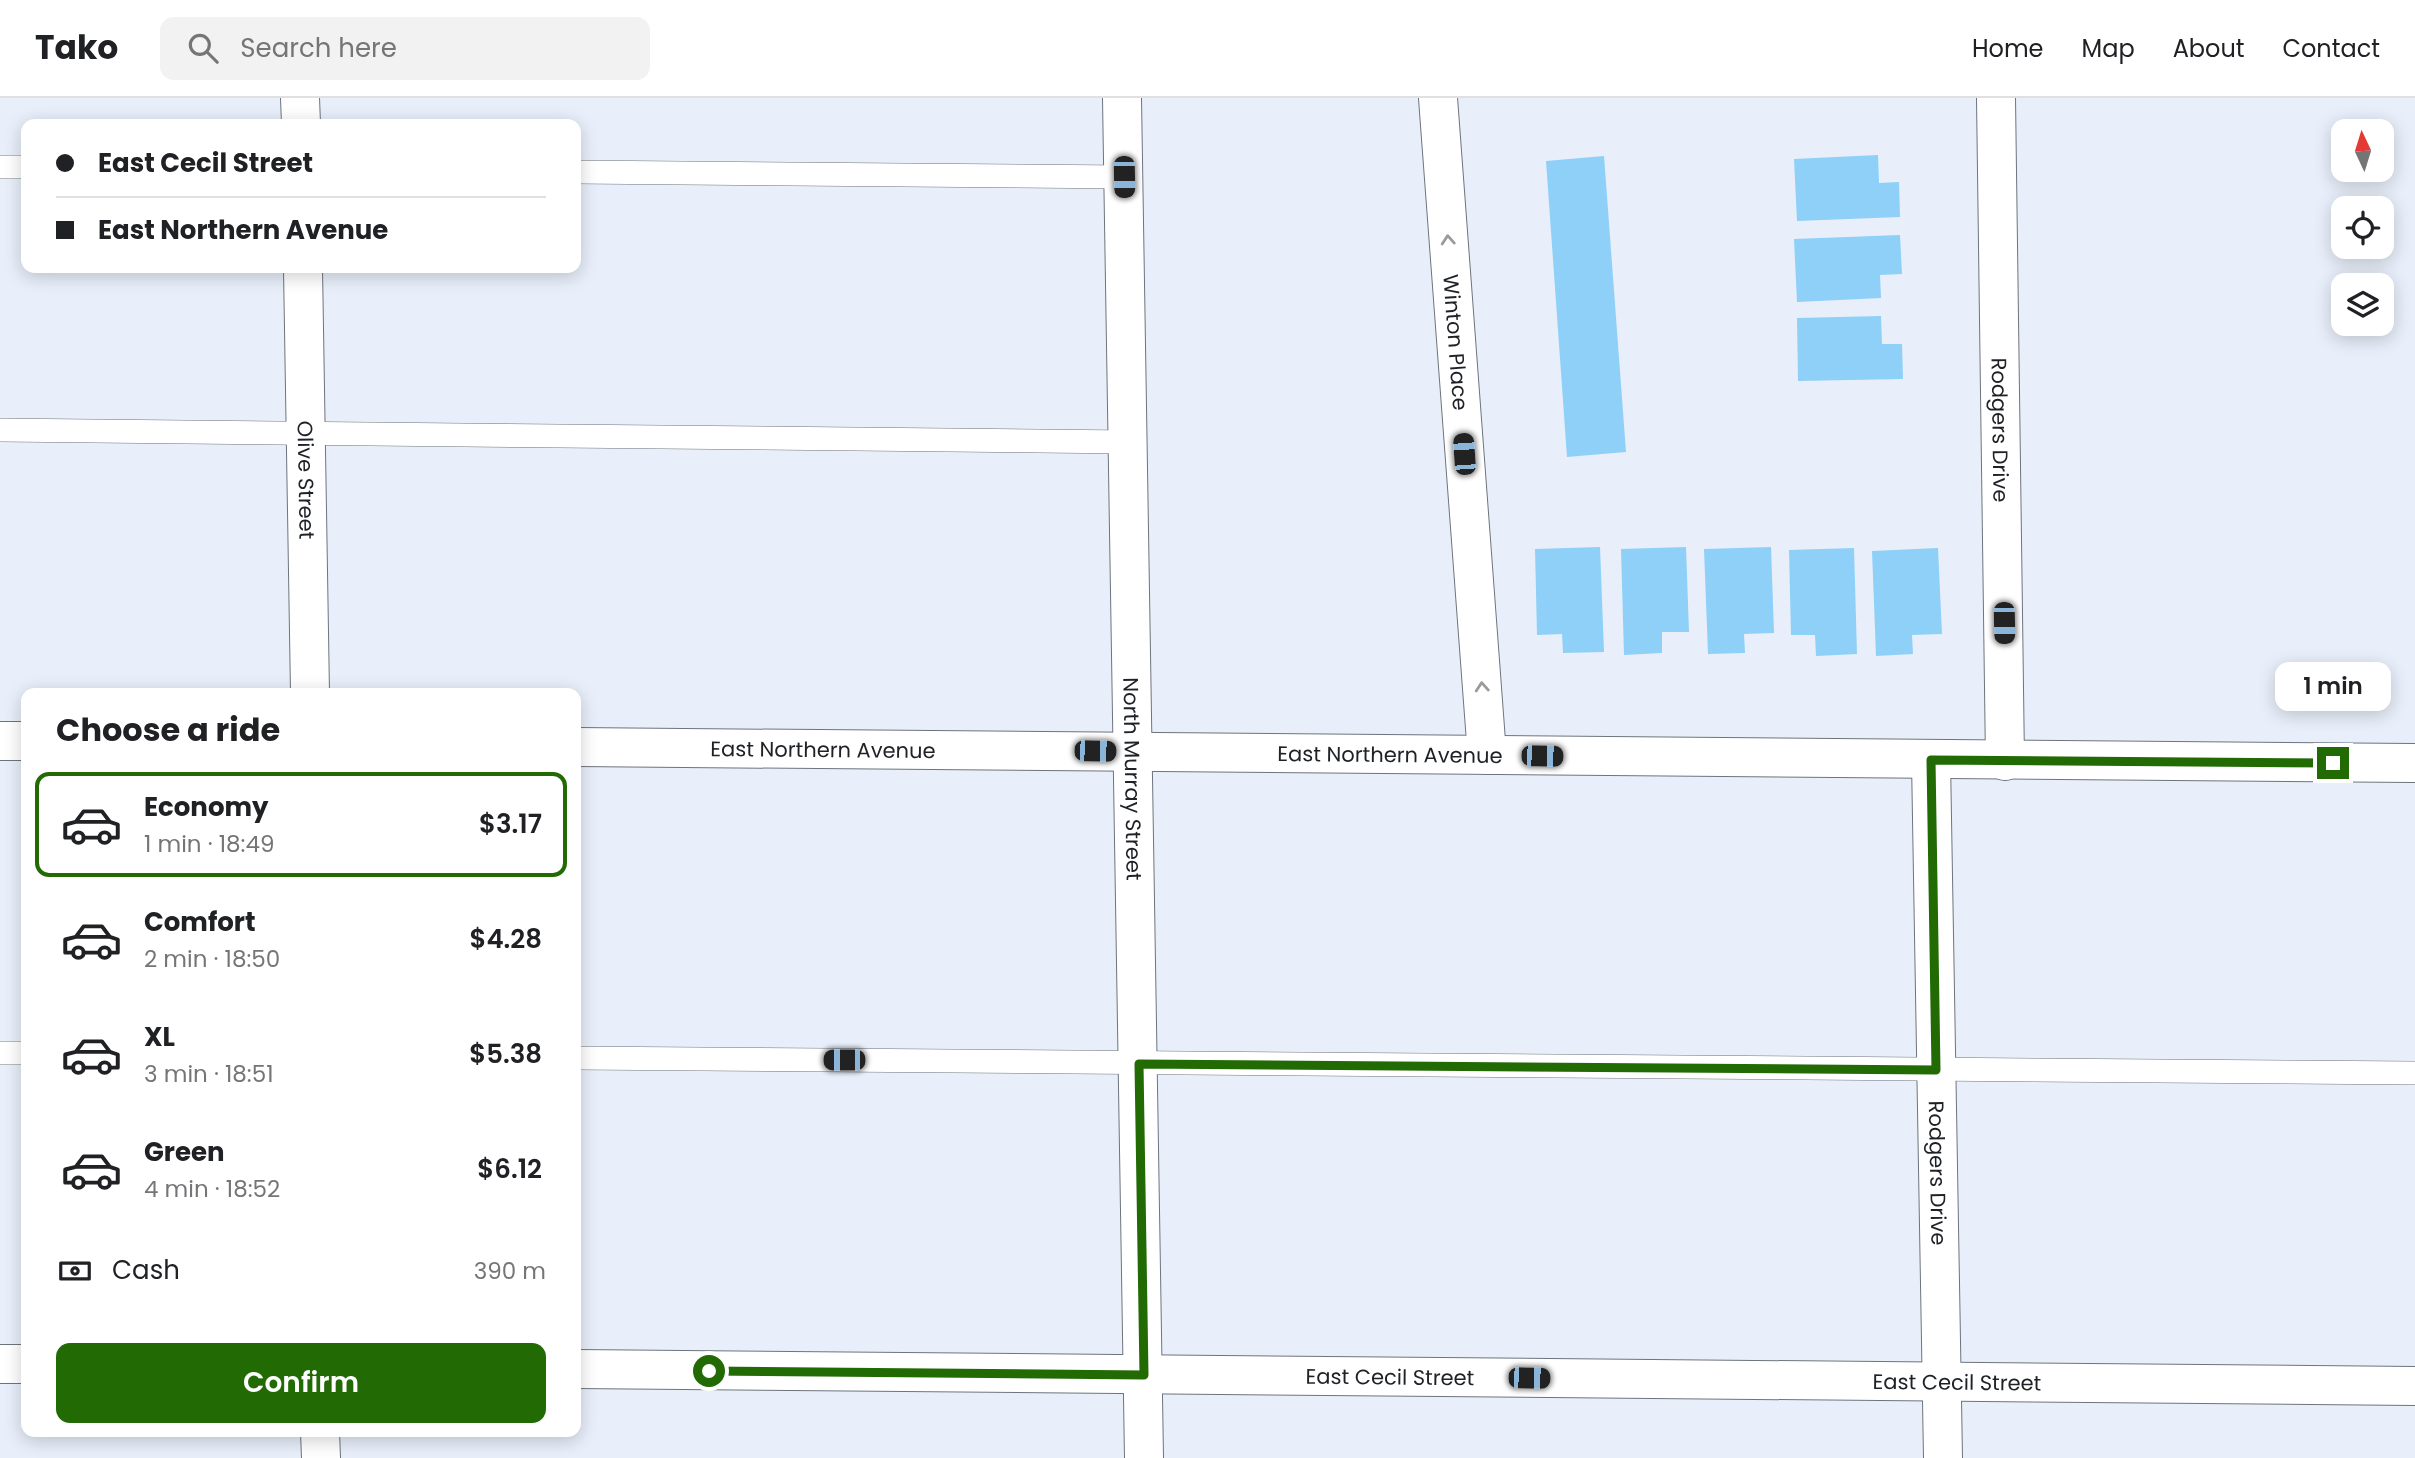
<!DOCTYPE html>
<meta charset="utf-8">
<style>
:root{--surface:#fff;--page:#f2f2f2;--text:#202124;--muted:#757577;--line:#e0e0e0;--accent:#216a04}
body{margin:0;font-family:Poppins,sans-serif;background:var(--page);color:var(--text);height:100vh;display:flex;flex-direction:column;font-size:26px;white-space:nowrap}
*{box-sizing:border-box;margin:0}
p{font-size:23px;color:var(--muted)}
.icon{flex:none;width:38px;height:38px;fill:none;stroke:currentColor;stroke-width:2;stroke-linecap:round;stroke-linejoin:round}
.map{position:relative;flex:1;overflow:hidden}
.details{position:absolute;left:21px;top:590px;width:560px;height:749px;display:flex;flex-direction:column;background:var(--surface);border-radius:14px;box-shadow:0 4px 18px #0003}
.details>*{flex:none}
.banner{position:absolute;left:21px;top:21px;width:560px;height:154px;border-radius:14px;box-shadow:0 4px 18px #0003;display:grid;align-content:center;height:154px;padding:0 35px;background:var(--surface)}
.needle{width:46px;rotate:356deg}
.tools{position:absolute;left:2331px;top:21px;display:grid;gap:14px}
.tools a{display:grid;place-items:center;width:63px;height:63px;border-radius:14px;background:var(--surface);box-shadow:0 4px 18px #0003;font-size:35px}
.end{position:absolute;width:32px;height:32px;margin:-16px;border:9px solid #216a04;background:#fff;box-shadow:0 0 0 4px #fff}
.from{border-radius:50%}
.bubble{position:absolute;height:49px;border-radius:14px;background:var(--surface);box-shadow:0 4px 18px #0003;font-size:23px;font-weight:600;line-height:49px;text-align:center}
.car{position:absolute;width:21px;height:42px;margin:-21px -10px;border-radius:9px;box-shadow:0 0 5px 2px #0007;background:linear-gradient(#222 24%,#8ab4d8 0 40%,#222 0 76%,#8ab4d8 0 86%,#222 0)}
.banner b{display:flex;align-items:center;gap:24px;height:66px;font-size:26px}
.banner b+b{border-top:2px solid var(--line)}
.banner i{width:18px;height:18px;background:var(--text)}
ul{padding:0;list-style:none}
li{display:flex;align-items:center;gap:21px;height:105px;margin:0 14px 10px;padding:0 21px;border:4px solid transparent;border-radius:14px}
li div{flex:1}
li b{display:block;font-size:26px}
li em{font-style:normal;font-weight:600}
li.current{border-color:var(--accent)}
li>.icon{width:63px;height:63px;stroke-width:1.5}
h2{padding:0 35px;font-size:32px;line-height:84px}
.pay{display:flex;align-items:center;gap:18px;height:77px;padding:0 35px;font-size:26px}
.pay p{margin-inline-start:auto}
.cta{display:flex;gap:14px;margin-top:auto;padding:14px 35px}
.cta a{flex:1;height:80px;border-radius:14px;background:var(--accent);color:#fff;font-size:28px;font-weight:600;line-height:80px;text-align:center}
header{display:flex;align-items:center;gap:42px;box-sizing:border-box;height:98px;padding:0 35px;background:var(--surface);border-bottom:2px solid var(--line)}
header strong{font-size:33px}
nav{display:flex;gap:38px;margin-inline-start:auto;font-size:24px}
.search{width:490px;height:63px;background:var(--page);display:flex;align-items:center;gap:18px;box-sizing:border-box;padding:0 24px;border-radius:14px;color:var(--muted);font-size:26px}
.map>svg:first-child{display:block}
.building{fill:#8ed0f8}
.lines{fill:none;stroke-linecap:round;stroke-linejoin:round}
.lane-casing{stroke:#6d747d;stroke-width:24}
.street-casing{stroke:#6d747d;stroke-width:40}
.lane{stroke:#fff;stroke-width:23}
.street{stroke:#fff;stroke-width:38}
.oneway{stroke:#9a9b9d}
.route{stroke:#216a04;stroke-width:9}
.labels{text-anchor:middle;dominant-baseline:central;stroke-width:7;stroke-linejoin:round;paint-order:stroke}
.street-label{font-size:21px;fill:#1e2125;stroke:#fff}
</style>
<header>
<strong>Tako</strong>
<div class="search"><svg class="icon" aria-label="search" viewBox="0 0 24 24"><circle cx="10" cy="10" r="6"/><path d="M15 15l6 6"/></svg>Search here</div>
<nav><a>Home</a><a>Map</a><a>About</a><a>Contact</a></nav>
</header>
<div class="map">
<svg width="2415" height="1360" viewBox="0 0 2415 1360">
<rect width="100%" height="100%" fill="#e8effa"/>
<g class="building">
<path d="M 1878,57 L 1879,85 L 1899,84 L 1900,119 L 1797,123 L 1794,61 Z"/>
<path d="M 1604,58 L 1626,354 L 1567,359 L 1546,63 Z"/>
<path d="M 1900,137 L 1902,176 L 1880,177 L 1881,200 L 1797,204 L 1794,141 Z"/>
<path d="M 1881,218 L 1882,246 L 1902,246 L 1903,281 L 1798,283 L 1797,220 Z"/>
<path d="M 1600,449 L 1604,554 L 1563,555 L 1562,536 L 1537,537 L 1535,451 Z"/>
<path d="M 1686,449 L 1689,534 L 1662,534 L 1662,555 L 1624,557 L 1621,451 Z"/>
<path d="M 1771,449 L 1774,535 L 1744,536 L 1745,555 L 1708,556 L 1704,451 Z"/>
<path d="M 1854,450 L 1857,556 L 1816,558 L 1815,537 L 1791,537 L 1789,452 Z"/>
<path d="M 1938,450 L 1942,536 L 1912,537 L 1913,556 L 1876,558 L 1872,453 Z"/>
</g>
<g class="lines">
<g class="lane-casing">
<g id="lane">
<path d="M 0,69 L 26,69"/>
<path d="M 576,74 L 1124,79"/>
<path d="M 0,332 L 1129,344"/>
<path d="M 0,955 L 26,955"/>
<path d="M 576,960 L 2415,975"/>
</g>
</g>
<g class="street-casing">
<g id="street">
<path d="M 300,0 L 301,26"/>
<path id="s1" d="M 1122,0 L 1144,1360"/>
<path id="s2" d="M 1438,0 L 1487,657"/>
<path id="s3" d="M 1996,0 L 2005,663"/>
<path id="s4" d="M 303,170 L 310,595"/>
<path d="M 0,643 L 26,643"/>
<path id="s5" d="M 576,649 L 2415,665"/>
<path id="s6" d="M 1931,662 L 1943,1360"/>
<path d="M 0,1266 L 26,1266"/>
<path id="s7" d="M 576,1271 L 2415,1288"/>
<path d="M 320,1334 L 321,1360"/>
</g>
</g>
<use href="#lane" class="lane"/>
<use href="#street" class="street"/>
</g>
<defs><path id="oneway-chevron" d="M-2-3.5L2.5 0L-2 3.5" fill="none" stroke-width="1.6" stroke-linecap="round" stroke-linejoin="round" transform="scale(1.75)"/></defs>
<g class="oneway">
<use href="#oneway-chevron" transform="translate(1448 142) rotate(-94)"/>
<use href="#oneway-chevron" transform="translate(1482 589) rotate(-94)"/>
</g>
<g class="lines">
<path class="route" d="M 709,1273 L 1144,1277 L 1139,966 L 1936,972 L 1931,662 L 2333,665"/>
</g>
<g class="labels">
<g class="street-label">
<text stroke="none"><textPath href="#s2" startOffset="245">Winton Place</textPath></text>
<text stroke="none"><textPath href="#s3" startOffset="332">Rodgers Drive</textPath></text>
<text stroke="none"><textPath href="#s4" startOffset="212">Olive Street</textPath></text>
<text stroke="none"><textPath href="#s5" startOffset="247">East Northern Avenue</textPath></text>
<text stroke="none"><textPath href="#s5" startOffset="814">East Northern Avenue</textPath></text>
<text stroke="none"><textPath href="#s1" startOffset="681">North Murray Street</textPath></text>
<text stroke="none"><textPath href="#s6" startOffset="413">Rodgers Drive</textPath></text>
<text stroke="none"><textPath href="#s7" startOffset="814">East Cecil Street</textPath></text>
<text stroke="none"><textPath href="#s7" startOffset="1381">East Cecil Street</textPath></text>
</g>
</g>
</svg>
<div class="tools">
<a><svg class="needle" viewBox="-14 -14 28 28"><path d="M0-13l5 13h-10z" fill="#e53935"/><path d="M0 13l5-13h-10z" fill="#757577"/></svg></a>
<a><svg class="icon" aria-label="locate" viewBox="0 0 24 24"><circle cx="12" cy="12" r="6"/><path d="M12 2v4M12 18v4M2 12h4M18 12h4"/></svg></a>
<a><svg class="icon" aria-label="layers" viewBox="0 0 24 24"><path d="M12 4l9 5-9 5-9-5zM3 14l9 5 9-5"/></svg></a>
</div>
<i class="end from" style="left:709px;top:1273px"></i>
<i class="end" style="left:2333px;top:665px"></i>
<div class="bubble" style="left:2275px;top:564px;width:116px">1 min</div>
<i class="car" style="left:1124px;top:79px;rotate:179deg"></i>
<i class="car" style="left:1464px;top:356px;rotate:356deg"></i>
<i class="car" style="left:2004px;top:525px;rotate:179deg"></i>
<i class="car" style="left:1095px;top:653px;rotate:91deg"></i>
<i class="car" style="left:1542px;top:658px;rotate:91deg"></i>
<i class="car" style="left:844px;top:962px;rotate:270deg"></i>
<i class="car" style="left:1529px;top:1280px;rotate:91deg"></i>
<div class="banner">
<b><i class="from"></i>East Cecil Street</b>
<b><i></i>East Northern Avenue</b>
</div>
<section class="details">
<h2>Choose a ride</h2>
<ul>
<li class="current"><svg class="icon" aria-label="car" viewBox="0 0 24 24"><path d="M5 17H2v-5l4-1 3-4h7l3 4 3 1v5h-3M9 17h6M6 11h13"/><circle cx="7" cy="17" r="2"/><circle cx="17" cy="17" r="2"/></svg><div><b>Economy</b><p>1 min · 18:49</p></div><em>$3.17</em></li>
<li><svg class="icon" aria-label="car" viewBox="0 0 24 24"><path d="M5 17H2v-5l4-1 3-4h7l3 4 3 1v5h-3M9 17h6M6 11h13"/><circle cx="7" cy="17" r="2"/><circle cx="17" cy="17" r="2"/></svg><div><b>Comfort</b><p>2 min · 18:50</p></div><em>$4.28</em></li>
<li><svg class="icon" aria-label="car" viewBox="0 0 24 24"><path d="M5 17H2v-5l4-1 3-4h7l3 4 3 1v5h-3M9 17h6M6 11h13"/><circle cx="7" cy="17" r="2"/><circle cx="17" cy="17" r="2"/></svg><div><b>XL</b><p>3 min · 18:51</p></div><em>$5.38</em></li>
<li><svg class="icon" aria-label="car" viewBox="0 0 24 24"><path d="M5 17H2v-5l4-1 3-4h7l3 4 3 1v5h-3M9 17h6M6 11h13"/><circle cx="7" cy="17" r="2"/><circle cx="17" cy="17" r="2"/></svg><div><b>Green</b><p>4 min · 18:52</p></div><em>$6.12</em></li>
</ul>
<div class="pay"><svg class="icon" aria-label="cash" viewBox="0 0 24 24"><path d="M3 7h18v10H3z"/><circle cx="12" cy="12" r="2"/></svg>Cash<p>390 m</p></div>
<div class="cta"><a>Confirm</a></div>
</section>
</div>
